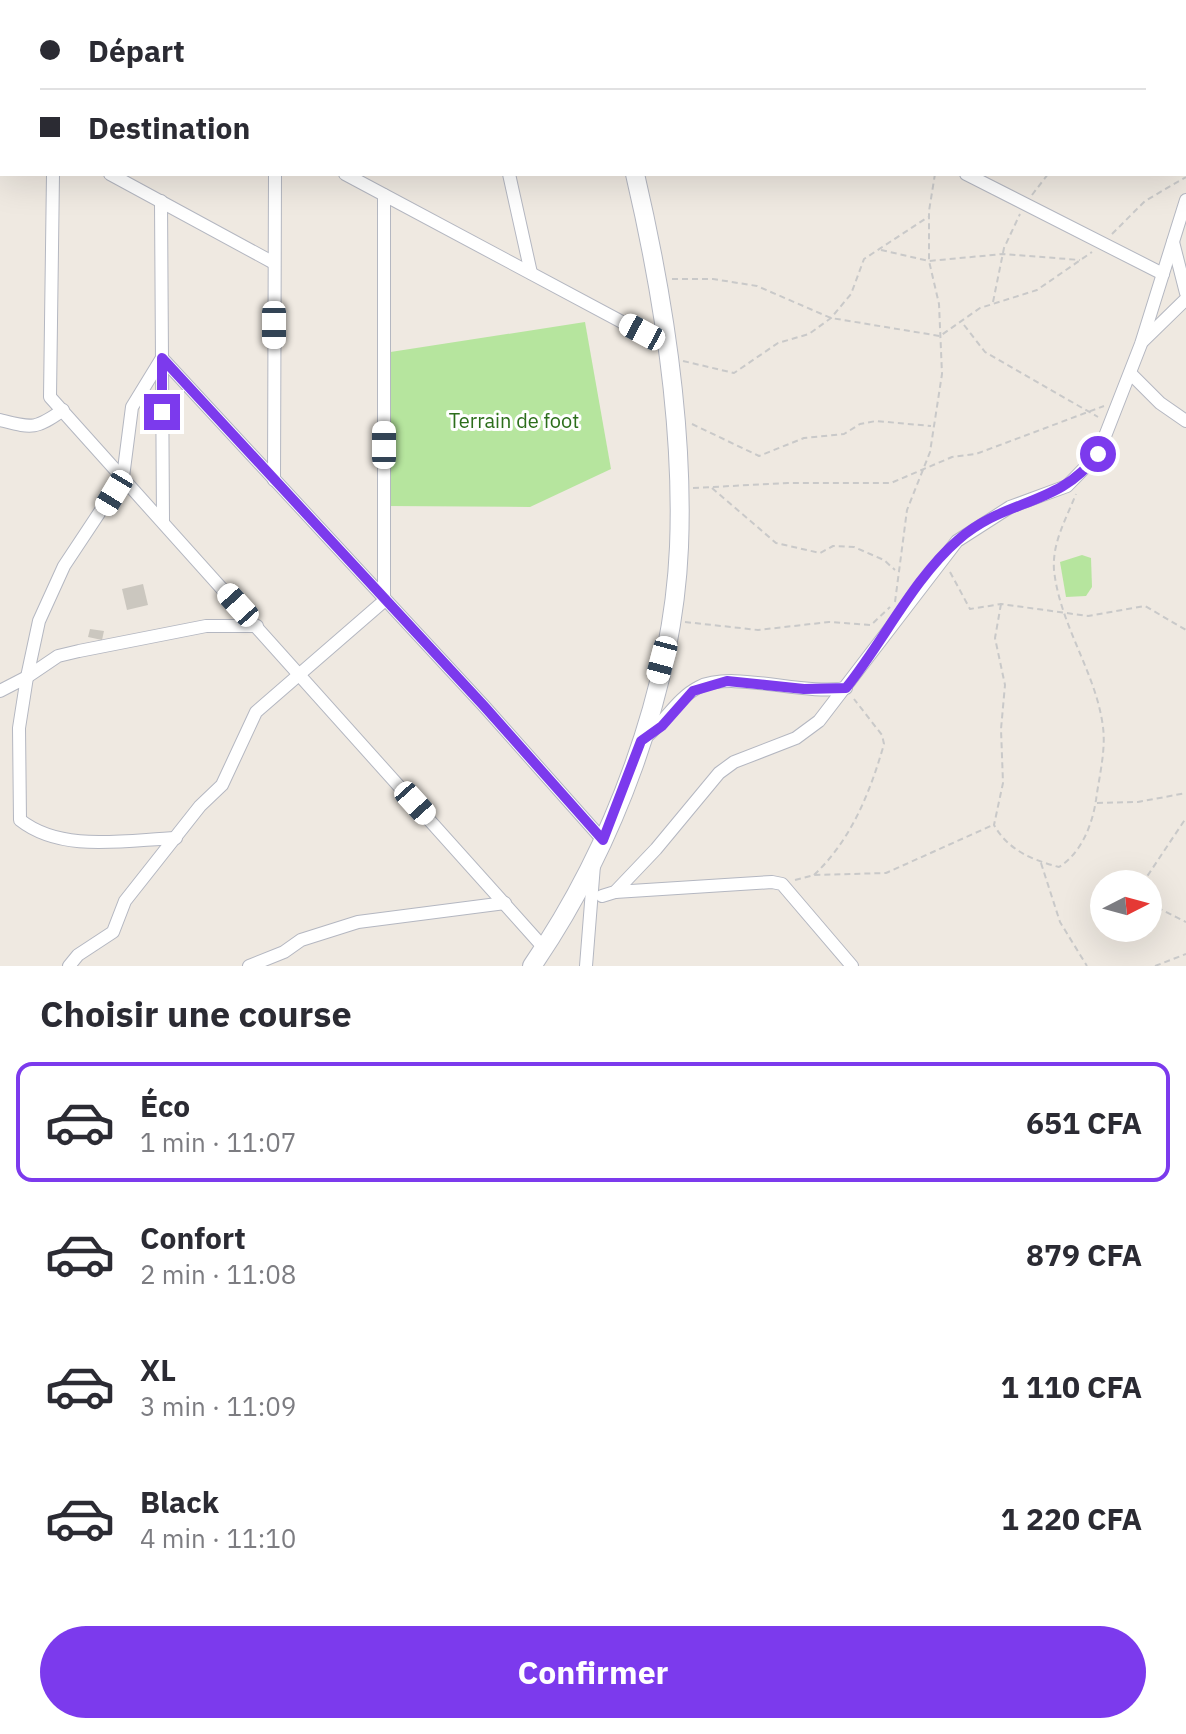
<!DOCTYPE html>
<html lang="fr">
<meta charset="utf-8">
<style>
:root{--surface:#fff;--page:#f7f7f7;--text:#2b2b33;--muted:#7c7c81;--line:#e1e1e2;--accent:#7c3aed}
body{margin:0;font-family:"IBM Plex Sans",sans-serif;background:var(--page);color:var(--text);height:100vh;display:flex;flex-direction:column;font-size:30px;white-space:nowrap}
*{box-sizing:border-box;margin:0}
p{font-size:26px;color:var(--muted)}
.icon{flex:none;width:44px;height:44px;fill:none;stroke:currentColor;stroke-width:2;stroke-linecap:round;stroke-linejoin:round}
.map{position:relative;height:966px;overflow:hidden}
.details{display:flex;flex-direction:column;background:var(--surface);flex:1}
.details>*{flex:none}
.banner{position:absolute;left:0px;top:0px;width:1186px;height:176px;box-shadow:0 8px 32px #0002;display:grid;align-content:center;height:176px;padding:0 40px;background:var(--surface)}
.needle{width:52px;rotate:84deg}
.controls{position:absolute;left:1090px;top:870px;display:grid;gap:16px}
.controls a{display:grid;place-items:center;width:72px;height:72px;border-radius:50%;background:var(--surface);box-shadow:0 8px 32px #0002;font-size:40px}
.end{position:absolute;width:36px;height:36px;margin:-18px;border:10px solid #7c3aed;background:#fff;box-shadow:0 0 0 4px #fff}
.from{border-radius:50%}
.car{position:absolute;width:24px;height:48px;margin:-24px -12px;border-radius:10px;box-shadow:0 0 6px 2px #0007;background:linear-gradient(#fff 24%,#345 0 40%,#fff 0 76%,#345 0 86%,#fff 0)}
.banner b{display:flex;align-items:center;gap:28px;height:76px;font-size:30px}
.banner b+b{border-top:2px solid var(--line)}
.banner i{width:20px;height:20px;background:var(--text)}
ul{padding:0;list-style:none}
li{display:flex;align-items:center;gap:24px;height:120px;margin:0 16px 12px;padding:0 24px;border:4px solid transparent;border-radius:16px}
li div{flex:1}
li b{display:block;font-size:30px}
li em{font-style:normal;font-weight:800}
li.on{border-color:var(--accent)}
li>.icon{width:72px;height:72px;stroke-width:1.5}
h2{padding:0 40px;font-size:36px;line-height:96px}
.button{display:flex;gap:16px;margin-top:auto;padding:16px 40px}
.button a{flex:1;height:92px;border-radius:48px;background:var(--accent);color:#fff;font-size:32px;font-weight:800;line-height:92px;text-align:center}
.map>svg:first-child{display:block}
.green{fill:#b6e59e}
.building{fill:#cbc7bf}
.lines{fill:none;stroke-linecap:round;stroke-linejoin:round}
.street-casing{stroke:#b4b7c1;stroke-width:14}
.secondary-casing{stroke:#b4b7c1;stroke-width:20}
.path{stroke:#c9c9c9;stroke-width:2;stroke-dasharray:6 4;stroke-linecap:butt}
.street{stroke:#fff;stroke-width:12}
.secondary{stroke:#fff;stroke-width:18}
.route{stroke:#7c3aed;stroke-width:10}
.labels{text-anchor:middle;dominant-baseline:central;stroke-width:6;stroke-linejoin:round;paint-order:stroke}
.park-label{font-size:20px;fill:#2c6e1b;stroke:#fff}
</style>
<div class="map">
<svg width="1186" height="966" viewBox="0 0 1186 966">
<rect width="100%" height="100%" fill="#efe9e1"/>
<g class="green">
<path d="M 585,322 L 611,469 L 530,507 L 385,506 L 384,353 Z"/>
<path d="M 1082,555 L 1091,558 L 1092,587 L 1086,596 L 1066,597 L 1060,562 Z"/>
</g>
<g class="building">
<path d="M 143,584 L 148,605 L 127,610 L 122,589 Z"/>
<path d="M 90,629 L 104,631 L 102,640 L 88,637 Z"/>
</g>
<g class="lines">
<g class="street-casing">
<g id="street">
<path d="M 392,0 L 395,2"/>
<path d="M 471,0 L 471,2"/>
<path d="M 649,0 L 653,2"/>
<path d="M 1064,0 L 1065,2"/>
<path d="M 55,2 L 55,0"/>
<path d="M 168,2 L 168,0"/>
<path d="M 275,2 L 275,0"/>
<path d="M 635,2 L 637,0"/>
<path d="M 1108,2 L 1108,0"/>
<path d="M 1184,123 L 1186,125"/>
<path d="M 0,151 L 2,152"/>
<path d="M 53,174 L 50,397 L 544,948"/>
<path d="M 110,174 L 274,263"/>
<path d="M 345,174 L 665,345"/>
<path d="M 509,174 L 531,273"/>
<path d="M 966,174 L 1163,274"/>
<path d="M 161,201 L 163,521"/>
<path d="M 1173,242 L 1186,293"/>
<path d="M 1143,341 L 1186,299"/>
<path d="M 1131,374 L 1160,403 L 1186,421"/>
<path d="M 0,420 C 32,428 35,430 63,410"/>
<path d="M 274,480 L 275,174"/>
<path d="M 257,626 L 206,626 L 79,651 L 58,656 L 27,677 L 39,621 L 64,566 L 123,477 L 132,407 L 162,358 L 484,706 L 603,840"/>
<path d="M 0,691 L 27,677 L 19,728 L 20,820 C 62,853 125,840 176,838"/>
<path d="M 641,741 C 663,726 675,699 699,687 C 732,670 805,696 846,688"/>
<path d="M 615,892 L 772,882 L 782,884 L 852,966"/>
<path d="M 602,896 L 615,892 L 656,849 L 719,773 L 734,762 L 796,738 L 819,721 L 957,541 L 1010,507 L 1067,486 L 1098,454 L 1141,344 L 1186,200"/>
<path d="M 69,966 L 78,955 L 113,932 L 125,901 L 200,806 L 222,785 L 256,712 L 384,601 L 384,195"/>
<path d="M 249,966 L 284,952 L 301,940 L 358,922 L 505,903"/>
<path d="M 586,966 L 594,865"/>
</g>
</g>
<g class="secondary-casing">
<g id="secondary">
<path d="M 593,0 L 593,2"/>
<path d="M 532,966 C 613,848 673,690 679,547 C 684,423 663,294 635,174"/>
</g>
</g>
<g class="path">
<path d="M 892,0 L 893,2"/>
<path d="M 940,0 L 940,2"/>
<path d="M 696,2 L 697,0"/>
<path d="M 822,2 L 827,0"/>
<path d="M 1040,2 L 1040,0"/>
<path d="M 1032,195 L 1048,174"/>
<path d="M 1112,234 L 1145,201 L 1186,177"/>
<path d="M 881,250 L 929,261 L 1003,254 L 1080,260"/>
<path d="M 672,279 L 713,279 L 757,286 L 831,318 L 940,336 L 980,308 L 1037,290 L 1092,252"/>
<path d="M 993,302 L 1004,248 L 1020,214"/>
<path d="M 964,325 L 985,352 L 1098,417"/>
<path d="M 683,361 L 734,373 L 778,343 L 809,334 L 831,318 L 851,294 L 864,259 L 928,217"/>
<path d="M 692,424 L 759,456 L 804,438 L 844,434 L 860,424 L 876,421 L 931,426"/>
<path d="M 693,488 L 788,483 L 891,483 L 952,457 L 976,454 L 1104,406"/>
<path d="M 712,488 L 776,543 L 820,553 L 833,546 L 854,547 L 884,560 L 895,570"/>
<path d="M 950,572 L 970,609 L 1001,604 L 1088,616 L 1145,606 L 1186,630"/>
<path d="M 895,602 L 907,510 L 930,452 L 942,374 L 939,304 L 929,261 L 929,211 L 935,174"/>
<path d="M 1001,604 L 995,638 L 1005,685 L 1001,729 L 1003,783 L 994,825 C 1008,850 1032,860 1059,867 C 1081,853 1092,826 1096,800 C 1099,777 1106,751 1103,727 C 1096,672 1060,626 1054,570 C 1052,543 1066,519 1076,494"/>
<path d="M 685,622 L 758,630 L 829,622 L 871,625 L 890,607"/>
<path d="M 1097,803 L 1138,802 L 1186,793"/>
<path d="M 1041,863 L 1060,922 L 1087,966"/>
<path d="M 814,875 C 851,840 870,793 884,744 L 882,735 L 854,699"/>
<path d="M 795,880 L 814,875 L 886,873 L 993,825"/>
<path d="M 1142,884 L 1186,818"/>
<path d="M 1148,903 L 1186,922"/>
<path d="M 1155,966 L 1186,954"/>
</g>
<use href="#street" class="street"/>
<use href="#secondary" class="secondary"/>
</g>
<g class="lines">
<path class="route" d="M 162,412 L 162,358 L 484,706 L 603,840 L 641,741 L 662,726 L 693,691 L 727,681 L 804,689 L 846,688 C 883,642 914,578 958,540 C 1005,498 1059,507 1098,454"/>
</g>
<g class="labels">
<g class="park-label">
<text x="514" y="420">Terrain de foot</text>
</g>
</g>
</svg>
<div class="controls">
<a><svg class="needle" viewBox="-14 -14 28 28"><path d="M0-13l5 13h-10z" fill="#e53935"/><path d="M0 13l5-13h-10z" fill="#7c7c81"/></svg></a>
</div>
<i class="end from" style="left:1098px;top:454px"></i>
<i class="end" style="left:162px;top:412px"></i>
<i class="car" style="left:274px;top:325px;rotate:180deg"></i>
<i class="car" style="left:642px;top:332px;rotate:298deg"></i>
<i class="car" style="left:384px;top:445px;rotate:0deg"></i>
<i class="car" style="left:114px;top:493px;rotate:211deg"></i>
<i class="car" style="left:238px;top:605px;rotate:318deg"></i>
<i class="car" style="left:662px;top:660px;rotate:195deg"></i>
<i class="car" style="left:415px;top:803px;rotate:138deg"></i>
<div class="banner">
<b><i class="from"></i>Départ</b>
<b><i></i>Destination</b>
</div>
</div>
<section class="details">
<h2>Choisir une course</h2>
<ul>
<li class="on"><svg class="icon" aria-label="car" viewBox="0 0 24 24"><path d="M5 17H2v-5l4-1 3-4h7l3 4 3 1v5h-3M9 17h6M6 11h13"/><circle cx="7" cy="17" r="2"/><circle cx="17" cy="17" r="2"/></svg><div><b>Éco</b><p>1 min · 11:07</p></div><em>651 CFA</em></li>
<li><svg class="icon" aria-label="car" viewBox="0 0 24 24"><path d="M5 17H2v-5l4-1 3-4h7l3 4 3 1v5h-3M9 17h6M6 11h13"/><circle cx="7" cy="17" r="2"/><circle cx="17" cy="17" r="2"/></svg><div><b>Confort</b><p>2 min · 11:08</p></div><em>879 CFA</em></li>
<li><svg class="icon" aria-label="car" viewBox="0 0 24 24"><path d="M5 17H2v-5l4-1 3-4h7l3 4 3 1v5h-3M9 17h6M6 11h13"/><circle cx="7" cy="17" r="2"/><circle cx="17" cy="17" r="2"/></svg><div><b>XL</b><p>3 min · 11:09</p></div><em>1 110 CFA</em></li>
<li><svg class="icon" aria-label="car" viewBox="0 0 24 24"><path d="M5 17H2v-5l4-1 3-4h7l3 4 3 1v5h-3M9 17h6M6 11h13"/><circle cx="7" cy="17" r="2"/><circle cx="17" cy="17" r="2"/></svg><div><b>Black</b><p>4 min · 11:10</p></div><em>1 220 CFA</em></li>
</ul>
<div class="button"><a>Confirmer</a></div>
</section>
